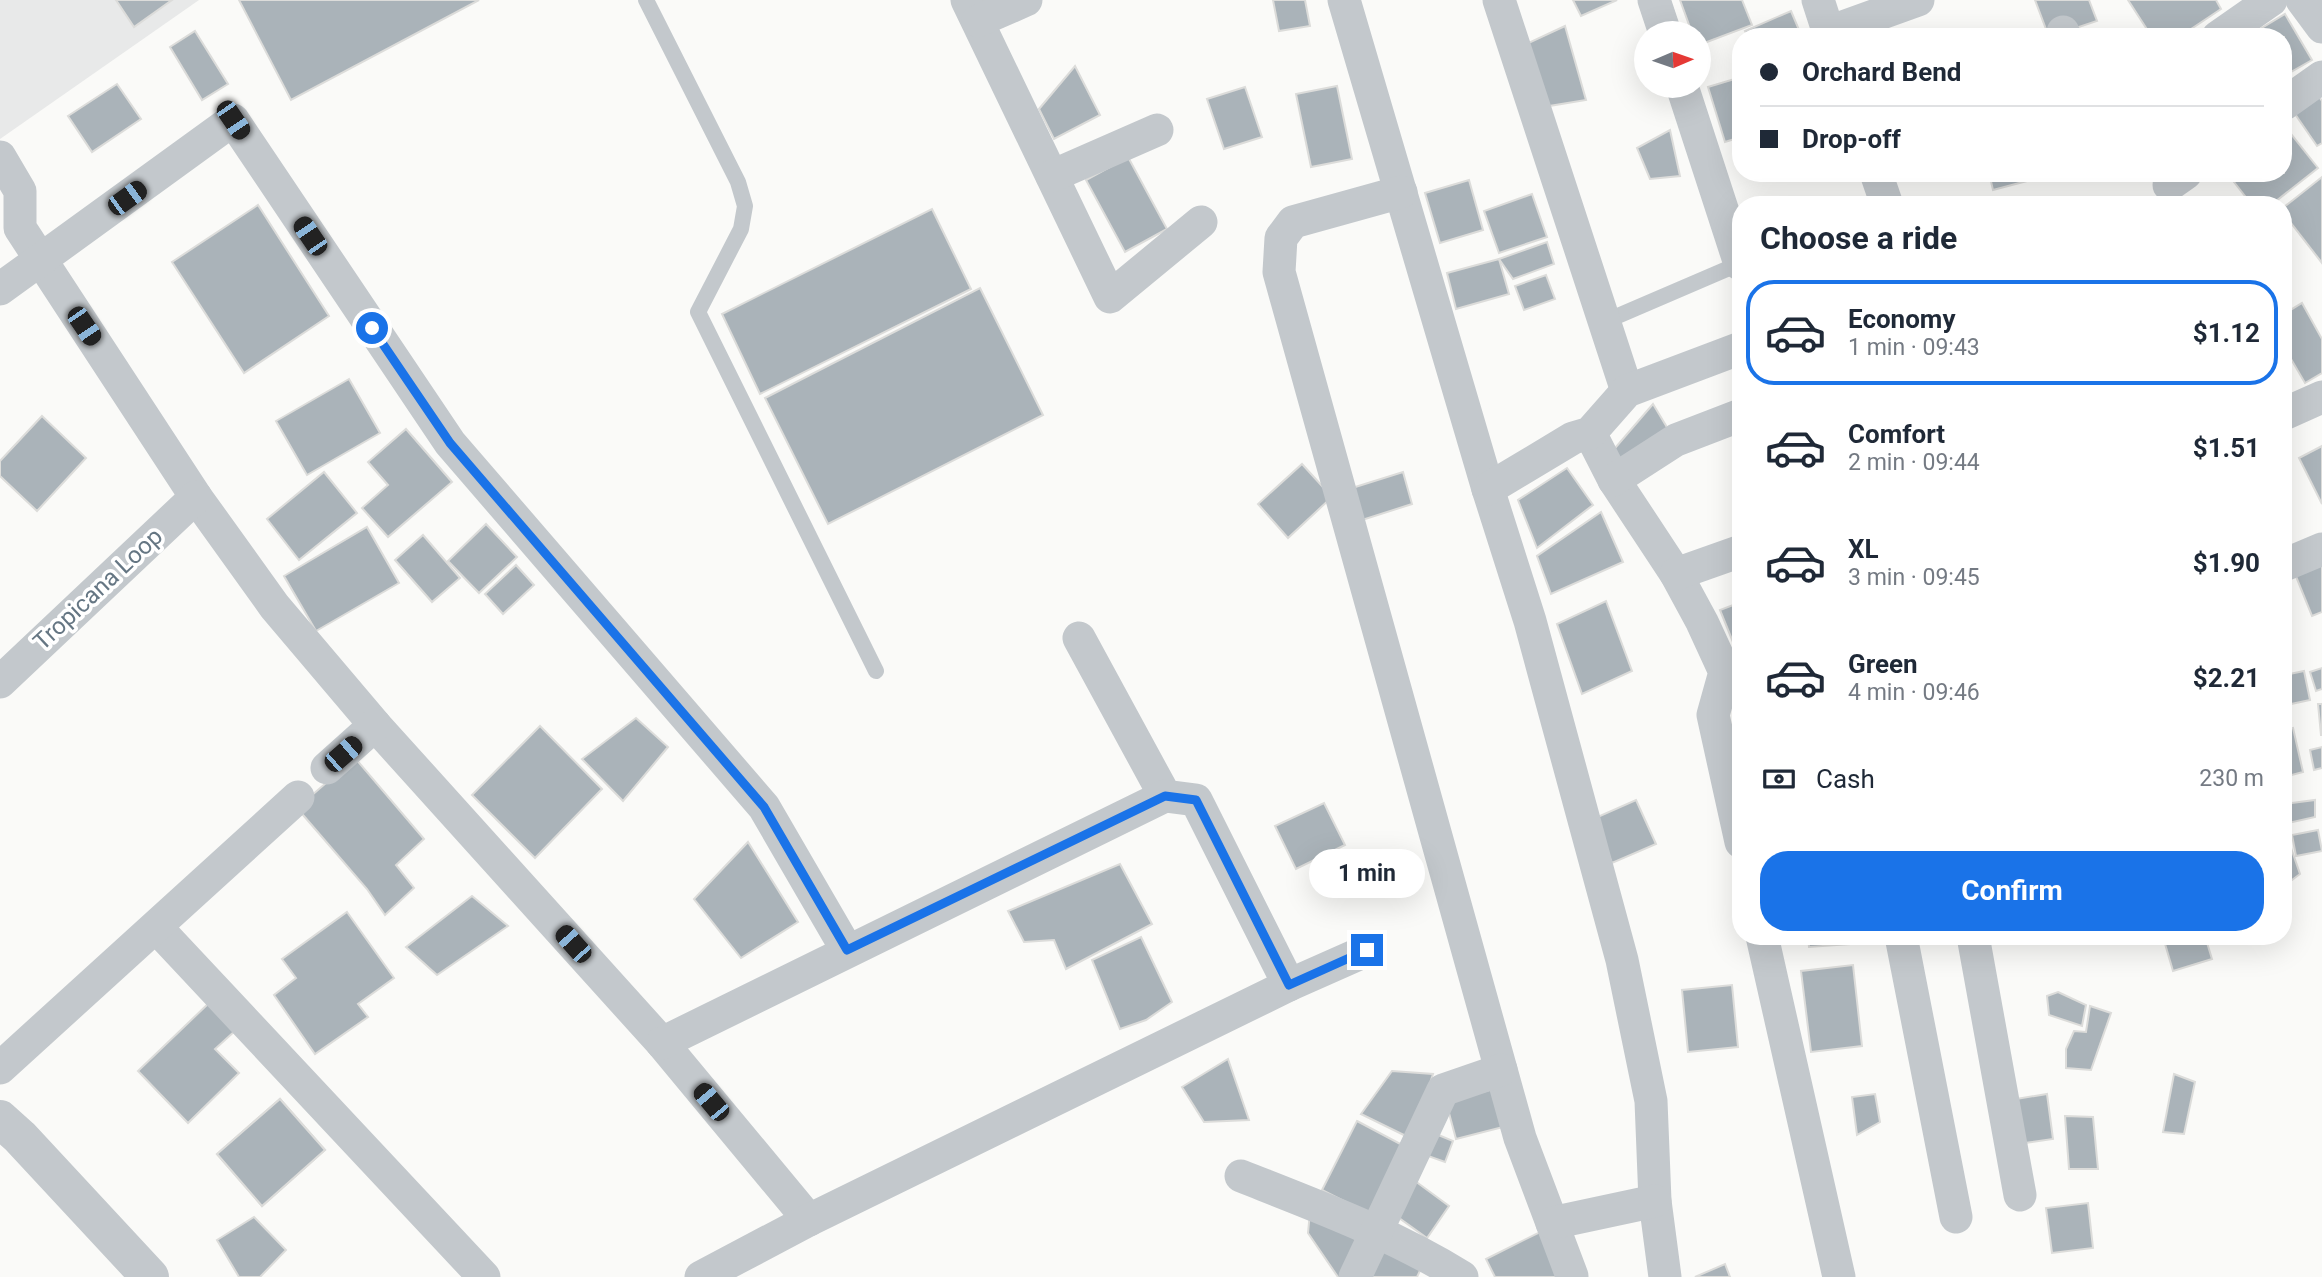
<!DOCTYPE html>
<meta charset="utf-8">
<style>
:root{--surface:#fff;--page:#f6f6f7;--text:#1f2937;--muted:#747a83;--line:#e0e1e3;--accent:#1a73e8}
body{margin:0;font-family:Roboto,sans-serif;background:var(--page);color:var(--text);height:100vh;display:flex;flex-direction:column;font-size:26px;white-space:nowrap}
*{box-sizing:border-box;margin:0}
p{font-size:23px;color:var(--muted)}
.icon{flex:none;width:38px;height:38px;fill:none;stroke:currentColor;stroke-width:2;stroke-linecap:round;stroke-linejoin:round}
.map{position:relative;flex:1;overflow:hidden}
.side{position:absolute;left:1732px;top:196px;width:560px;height:749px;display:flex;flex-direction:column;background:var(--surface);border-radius:28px;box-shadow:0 7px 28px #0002}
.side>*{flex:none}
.guide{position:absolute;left:1732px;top:28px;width:560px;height:154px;border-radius:28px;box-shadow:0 7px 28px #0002;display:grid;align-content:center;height:154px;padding:0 28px;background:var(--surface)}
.needle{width:46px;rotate:88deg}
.buttons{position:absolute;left:1634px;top:21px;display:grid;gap:14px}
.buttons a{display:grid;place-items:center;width:77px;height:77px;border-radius:50%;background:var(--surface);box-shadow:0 7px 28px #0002;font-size:35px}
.end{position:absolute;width:32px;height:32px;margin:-16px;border:9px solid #1a73e8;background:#fff;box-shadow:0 0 0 4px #fff}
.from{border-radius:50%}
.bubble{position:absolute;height:49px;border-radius:24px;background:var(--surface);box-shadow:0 7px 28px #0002;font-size:23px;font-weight:700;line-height:49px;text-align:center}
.car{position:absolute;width:21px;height:42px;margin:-21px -10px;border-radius:9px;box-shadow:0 0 5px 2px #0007;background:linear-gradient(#222 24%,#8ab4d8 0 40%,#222 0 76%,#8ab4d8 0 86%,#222 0)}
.guide b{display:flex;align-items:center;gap:24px;height:66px;font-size:26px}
.guide b+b{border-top:2px solid var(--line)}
.guide i{width:18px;height:18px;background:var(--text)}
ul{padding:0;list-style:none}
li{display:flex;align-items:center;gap:21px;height:105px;margin:0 14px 10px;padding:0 14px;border:4px solid transparent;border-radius:28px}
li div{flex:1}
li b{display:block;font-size:26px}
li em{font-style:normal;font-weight:700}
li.current{border-color:var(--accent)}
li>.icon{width:63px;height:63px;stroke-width:1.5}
h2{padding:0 28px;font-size:32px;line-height:84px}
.pay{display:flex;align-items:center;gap:18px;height:77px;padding:0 28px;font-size:26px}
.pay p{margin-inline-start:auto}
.action{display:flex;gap:14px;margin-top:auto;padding:14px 28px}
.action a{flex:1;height:80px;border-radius:28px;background:var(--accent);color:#fff;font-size:28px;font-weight:700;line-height:80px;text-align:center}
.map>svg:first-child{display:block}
.built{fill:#e8e9e9}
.building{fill:#aab3b9;stroke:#dcdcda;stroke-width:2}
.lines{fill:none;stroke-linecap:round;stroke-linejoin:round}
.service{stroke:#c3c8cc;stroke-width:16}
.minor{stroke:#c3c8cc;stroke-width:33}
.tertiary{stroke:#c3c8cc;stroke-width:38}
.route{stroke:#1a73e8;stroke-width:9}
.labels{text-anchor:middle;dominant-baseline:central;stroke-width:7;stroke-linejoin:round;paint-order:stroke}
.street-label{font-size:24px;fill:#657683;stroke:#fff}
</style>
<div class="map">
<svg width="2322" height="1277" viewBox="0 0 2322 1277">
<rect width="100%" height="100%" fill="#fafaf8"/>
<path class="built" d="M 0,0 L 199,0 L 0,139 Z"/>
<g class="building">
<path d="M 116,0 L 172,0 L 134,27 Z"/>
<path d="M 239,0 L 479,0 L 291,100 Z"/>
<path d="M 1273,0 L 1305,0 L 1310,26 L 1279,31 Z"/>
<path d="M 1573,0 L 1617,0 L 1581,16 Z"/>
<path d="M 1680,0 L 1742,0 L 1752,25 L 1699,45 L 1699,33 L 1692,33 Z"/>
<path d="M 2035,0 L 2089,0 L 2097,21 L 2049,37 Z"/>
<path d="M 2128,0 L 2216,0 L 2221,9 L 2179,37 L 2152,37 Z"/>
<path d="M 1791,11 L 1802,37 L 1748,37 L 1745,31 Z"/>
<path d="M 2285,14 L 2312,60 L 2284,76 L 2284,37 L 2247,37 Z"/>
<path d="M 1565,26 L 1586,100 L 1543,107 L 1524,45 Z"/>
<path d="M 195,31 L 228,84 L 202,100 L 170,47 Z"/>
<path d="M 1075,66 L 1100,115 L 1054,139 L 1039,109 Z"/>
<path d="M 1741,77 L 1741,137 L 1725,142 L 1708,87 Z"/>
<path d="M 117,84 L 141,119 L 92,152 L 68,116 Z"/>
<path d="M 1337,86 L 1352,159 L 1311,167 L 1296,94 Z"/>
<path d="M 1245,87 L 1262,137 L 1224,149 L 1207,99 Z"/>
<path d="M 2318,95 L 2322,101 L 2322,143 L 2317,146 L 2293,111 Z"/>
<path d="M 2284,125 L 2318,168 L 2271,205 L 2252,205 L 2227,173 L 2284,173 Z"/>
<path d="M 1670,130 L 1680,176 L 1650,179 L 1637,148 Z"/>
<path d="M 1128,157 L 1167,229 L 1125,252 L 1086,180 Z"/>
<path d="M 1989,173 L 2057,173 L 1993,190 Z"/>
<path d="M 2322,177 L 2322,263 L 2284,214 L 2284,207 Z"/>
<path d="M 1469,180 L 1483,230 L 1440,243 L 1425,193 Z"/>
<path d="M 1532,194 L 1547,237 L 1499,253 L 1484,211 Z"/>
<path d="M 258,205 L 329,316 L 244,373 L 172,262 Z"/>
<path d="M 932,209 L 971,289 L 760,394 L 722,314 Z"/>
<path d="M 1547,242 L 1554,264 L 1513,279 L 1499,259 Z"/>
<path d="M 1499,259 L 1509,294 L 1456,309 L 1447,273 Z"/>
<path d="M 1546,275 L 1555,299 L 1524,310 L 1515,286 Z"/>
<path d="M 980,288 L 1043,415 L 828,524 L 765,398 Z"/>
<path d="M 2302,303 L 2322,339 L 2322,373 L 2305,383 L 2284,347 L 2284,314 Z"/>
<path d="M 349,379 L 380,433 L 307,475 L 276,421 Z"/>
<path d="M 1653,404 L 1668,429 L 1617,466 L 1609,455 Z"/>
<path d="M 42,416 L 86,458 L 37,511 L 0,476 L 0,461 Z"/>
<path d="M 406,429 L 452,482 L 388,537 L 362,508 L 388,485 L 368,462 Z"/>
<path d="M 2322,446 L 2322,504 L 2299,458 Z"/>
<path d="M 1302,464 L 1332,497 L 1288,538 L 1258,504 Z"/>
<path d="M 1567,468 L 1593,505 L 1537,548 L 1518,500 Z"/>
<path d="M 324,472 L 357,513 L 299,560 L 267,519 Z"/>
<path d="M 1403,472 L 1412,504 L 1359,521 L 1349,489 Z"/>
<path d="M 1601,512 L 1623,562 L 1551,594 L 1537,556 Z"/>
<path d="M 486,524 L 517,557 L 479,593 L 448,561 Z"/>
<path d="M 367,527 L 399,583 L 316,631 L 284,576 Z"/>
<path d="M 423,535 L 460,578 L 432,602 L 395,560 Z"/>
<path d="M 2322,563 L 2322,612 L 2312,616 L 2295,574 Z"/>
<path d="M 516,565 L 534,585 L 503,614 L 485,594 Z"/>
<path d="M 1606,601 L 1632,671 L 1582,694 L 1557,624 Z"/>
<path d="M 1741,602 L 1741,650 L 1737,652 L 1720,610 Z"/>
<path d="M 2322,668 L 2322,689 L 2316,691 L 2310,672 Z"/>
<path d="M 2304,671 L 2310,700 L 2291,704 L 2285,675 Z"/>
<path d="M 2318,704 L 2322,704 L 2322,735 L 2321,735 Z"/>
<path d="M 636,718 L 668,747 L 623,801 L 582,759 Z"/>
<path d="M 540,726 L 602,789 L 535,858 L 472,795 Z"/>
<path d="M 2293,728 L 2303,772 L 2284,777 L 2284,730 Z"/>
<path d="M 2322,747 L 2322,768 L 2314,770 L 2310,750 Z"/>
<path d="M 355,758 L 424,839 L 396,865 L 414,888 L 385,915 L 367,889 L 297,808 Z"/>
<path d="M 1636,800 L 1656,844 L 1612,863 L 1593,819 Z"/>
<path d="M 2315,800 L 2315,817 L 2284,824 L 2284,804 Z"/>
<path d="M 1324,803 L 1345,845 L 1296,869 L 1275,826 Z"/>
<path d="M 2318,830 L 2322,851 L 2296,856 L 2292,835 Z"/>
<path d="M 748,842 L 798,922 L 741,958 L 694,899 Z"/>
<path d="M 2284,848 L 2291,848 L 2300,874 L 2284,886 Z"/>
<path d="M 1120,864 L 1152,924 L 1066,969 L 1054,940 L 1024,942 L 1008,911 Z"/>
<path d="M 472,896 L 508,926 L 437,975 L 406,947 Z"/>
<path d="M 347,912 L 394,978 L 358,1004 L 368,1017 L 315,1054 L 274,995 L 296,978 L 282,959 Z"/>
<path d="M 1808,936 L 1863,936 L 1864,943 L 1809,947 Z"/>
<path d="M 2205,936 L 2212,959 L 2173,971 L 2163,937 Z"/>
<path d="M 1141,937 L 1172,1002 L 1146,1020 L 1120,1029 L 1092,960 Z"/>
<path d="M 1853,965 L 1862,1046 L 1811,1052 L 1801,971 Z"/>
<path d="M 1732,985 L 1738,1047 L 1688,1052 L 1682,990 Z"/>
<path d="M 2058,992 L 2086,1005 L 2082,1026 L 2049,1015 L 2047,996 Z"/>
<path d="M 210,1002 L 236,1030 L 215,1049 L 239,1073 L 188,1123 L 138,1071 Z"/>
<path d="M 2090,1006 L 2111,1013 L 2091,1070 L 2066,1068 L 2066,1049 L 2074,1031 L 2086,1032 Z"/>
<path d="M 1228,1059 L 1249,1120 L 1204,1122 L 1182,1087 Z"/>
<path d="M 1392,1071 L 1433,1074 L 1412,1139 L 1361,1114 Z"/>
<path d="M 2174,1074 L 2195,1082 L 2184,1134 L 2163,1132 Z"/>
<path d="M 1493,1089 L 1503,1127 L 1456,1139 L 1446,1102 Z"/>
<path d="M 1875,1094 L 1880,1122 L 1857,1135 L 1852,1097 Z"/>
<path d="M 2047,1094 L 2053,1139 L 2017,1144 L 2010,1100 Z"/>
<path d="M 280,1099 L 325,1150 L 262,1206 L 217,1154 Z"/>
<path d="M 280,1099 L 325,1150 L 262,1206 L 217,1154 Z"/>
<path d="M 2065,1116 L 2093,1117 L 2098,1169 L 2069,1169 Z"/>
<path d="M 1357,1121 L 1406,1147 L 1371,1215 L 1322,1190 Z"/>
<path d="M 1436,1134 L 1453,1141 L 1445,1162 L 1428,1156 Z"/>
<path d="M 1411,1178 L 1449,1206 L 1427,1238 L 1388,1210 Z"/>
<path d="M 2088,1203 L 2093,1248 L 2052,1253 L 2046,1208 Z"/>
<path d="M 1310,1212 L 1362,1243 L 1347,1277 L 1338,1277 L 1308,1233 Z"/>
<path d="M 254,1217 L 286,1250 L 260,1277 L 239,1277 L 217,1240 Z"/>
<path d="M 1540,1232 L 1559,1277 L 1495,1277 L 1486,1259 Z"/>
<path d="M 1385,1243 L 1425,1260 L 1417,1277 L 1370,1277 Z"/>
<path d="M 1725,1264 L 1730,1277 L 1695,1277 Z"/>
</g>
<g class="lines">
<g class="service">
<path d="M 646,0 L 738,182 L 745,206 L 741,229 L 698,312 L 876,671"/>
<path d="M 1606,321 L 1741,263"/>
</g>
<g class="minor">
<path d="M 967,0 L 1110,297 L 1201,222"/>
<path d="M 1344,0 L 1488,489 L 1530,621 L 1622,960 L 1651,1101 L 1655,1201 L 1665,1277"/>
<path d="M 1499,0 L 1627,391"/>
<path d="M 1654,0 L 1665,33"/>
<path d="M 1818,0 L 1830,37"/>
<path d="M 2302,0 L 2322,27"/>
<path d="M 978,21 L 1026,0"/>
<path d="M 1829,32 L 1918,0"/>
<path d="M 2063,32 L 2065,37"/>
<path d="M 2218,37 L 2271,0"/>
<path d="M 1682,86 L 1740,264"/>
<path d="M 2284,104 L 2322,77"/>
<path d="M 0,157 L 20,191 L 20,228 L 196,497 L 275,607 L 375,725 L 662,1043 L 809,1220"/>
<path d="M 1876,173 L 1887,205"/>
<path d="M 1052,176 L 1157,130"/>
<path d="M 2169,185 L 2186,173"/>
<path d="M 1401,192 L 1293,222 L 1281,238 L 1279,272 L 1520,1138 L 1572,1276"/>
<path d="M 0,289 L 233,120 L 450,443 L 764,807 L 847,950"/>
<path d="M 2284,414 L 2322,397"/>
<path d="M 1590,433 L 1614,480 L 1676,574 L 1702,622 L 1725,672 L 1713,715 L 1741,842"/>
<path d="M 1614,480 L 1676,440 L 1741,415"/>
<path d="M 1488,489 L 1573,438 L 1590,433 L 1627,391 L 1741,348"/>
<path d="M 2284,565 L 2322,549"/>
<path d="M 1676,574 L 1741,551"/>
<path d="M 1079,638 L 1165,796 L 1196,800 L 1289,985"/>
<path d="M 0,682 L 196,497"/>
<path d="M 327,768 L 375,725"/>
<path d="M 156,927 L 484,1277"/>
<path d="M 1762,936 L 1839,1277"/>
<path d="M 1901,936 L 1956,1217"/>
<path d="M 1973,936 L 2020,1195"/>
<path d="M 662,1043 L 1165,796"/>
<path d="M 0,1068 L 298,797"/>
<path d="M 1241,1176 C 1317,1206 1393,1234 1462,1277"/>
<path d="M 1552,1223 L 1655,1201"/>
<path d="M 701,1277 L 809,1220 L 1289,985 L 1368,950"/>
<path d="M 1355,1277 L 1443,1090 L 1501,1070"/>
</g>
<path class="tertiary" d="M 0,1119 L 20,1137 L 150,1277"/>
</g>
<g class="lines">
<path class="route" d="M 372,328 L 450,443 L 764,807 L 847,950 L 1165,796 L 1196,800 L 1289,985 L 1367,950"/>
</g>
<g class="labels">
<g class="street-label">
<text transform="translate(98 589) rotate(-43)">Tropicana Loop</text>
</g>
</g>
</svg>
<div class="buttons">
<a><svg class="needle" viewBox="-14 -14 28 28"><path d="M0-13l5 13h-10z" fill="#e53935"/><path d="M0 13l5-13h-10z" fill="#747a83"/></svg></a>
</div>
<i class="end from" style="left:372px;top:328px"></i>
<i class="end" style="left:1367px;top:950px"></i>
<div class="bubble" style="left:1309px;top:849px;width:116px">1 min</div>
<i class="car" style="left:233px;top:120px;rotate:146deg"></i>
<i class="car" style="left:127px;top:198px;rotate:54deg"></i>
<i class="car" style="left:310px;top:236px;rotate:326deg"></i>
<i class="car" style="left:84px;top:326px;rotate:146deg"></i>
<i class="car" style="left:343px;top:754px;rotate:49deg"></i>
<i class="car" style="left:573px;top:944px;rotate:318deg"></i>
<i class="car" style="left:711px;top:1102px;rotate:320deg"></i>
<div class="guide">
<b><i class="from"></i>Orchard Bend</b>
<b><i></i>Drop-off</b>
</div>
<section class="side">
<h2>Choose a ride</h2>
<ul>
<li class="current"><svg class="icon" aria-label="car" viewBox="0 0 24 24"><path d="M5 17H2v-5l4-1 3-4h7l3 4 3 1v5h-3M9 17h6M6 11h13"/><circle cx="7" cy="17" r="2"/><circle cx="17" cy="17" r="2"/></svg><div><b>Economy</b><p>1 min · 09:43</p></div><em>$1.12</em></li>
<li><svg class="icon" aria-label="car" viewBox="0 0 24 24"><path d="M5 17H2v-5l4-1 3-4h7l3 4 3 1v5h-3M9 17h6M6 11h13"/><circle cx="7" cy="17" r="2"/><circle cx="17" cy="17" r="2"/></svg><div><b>Comfort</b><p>2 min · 09:44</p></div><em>$1.51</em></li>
<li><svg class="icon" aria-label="car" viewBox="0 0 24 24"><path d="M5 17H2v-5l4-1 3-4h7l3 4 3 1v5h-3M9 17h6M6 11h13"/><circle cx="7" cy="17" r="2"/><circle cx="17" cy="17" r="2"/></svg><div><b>XL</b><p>3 min · 09:45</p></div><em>$1.90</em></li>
<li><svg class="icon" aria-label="car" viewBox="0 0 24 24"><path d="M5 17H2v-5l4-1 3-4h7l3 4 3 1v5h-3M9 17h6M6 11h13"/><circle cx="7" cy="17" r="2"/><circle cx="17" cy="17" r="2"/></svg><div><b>Green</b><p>4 min · 09:46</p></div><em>$2.21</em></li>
</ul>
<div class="pay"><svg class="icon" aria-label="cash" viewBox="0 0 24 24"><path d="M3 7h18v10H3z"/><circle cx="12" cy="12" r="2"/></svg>Cash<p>230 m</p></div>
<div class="action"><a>Confirm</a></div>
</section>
</div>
